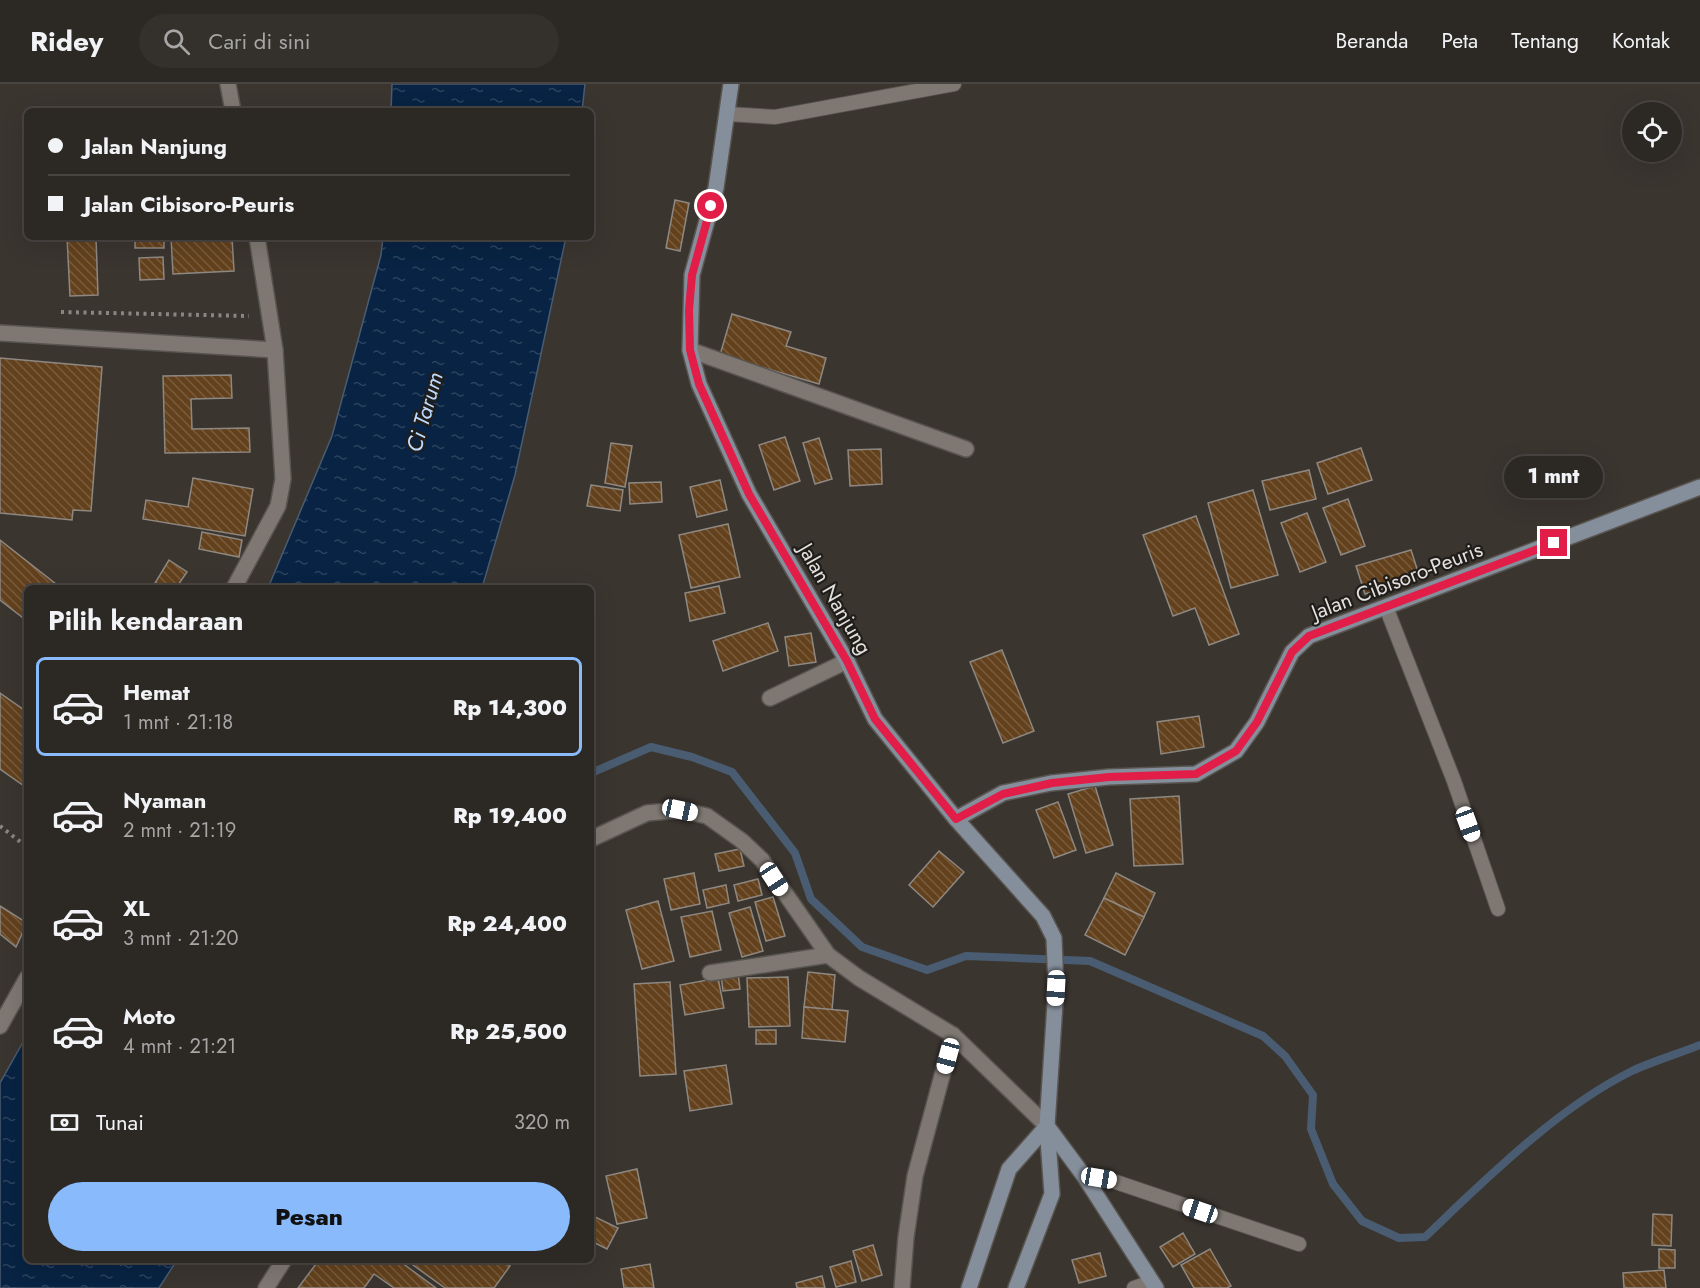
<!DOCTYPE html>
<html lang="id">
<meta charset="utf-8">
<style>
:root{--surface:#2c2824;--page:#34302c;--text:#f1f3f6;--muted:#a6a6a6;--line:#484441;--accent:#88bafc}
body{margin:0;font-family:Jost,sans-serif;background:var(--page);color:var(--text);height:100vh;display:flex;flex-direction:column;font-size:22px;white-space:nowrap}
*{box-sizing:border-box;margin:0}
p{font-size:20px;color:var(--muted)}
.icon{flex:none;width:33px;height:33px;fill:none;stroke:currentColor;stroke-width:2;stroke-linecap:round;stroke-linejoin:round}
.map{position:relative;flex:1;overflow:hidden}
.panel{position:absolute;left:24px;top:501px;width:570px;height:678px;display:flex;flex-direction:column;background:var(--surface);border-radius:9px;box-shadow:0 6px 24px #0002,0 0 0 2px var(--line)}
.panel>*{flex:none}
.guide{position:absolute;left:24px;top:24px;width:570px;height:132px;border-radius:9px;box-shadow:0 6px 24px #0002,0 0 0 2px var(--line);display:grid;align-content:center;height:132px;padding:0 24px;background:var(--surface)}
.controls{position:absolute;left:1622px;top:18px;display:grid;gap:12px}
.controls a{display:grid;place-items:center;width:60px;height:60px;border-radius:50%;background:var(--surface);box-shadow:0 6px 24px #0002,0 0 0 2px var(--line);font-size:30px}
.end{position:absolute;width:27px;height:27px;margin:-14px;border:8px solid #e11d48;background:#fff;box-shadow:0 0 0 3px #fff}
.from{border-radius:50%}
.bubble{position:absolute;height:42px;border-radius:21px;background:var(--surface);box-shadow:0 6px 24px #0002,0 0 0 2px var(--line);font-size:20px;font-weight:800;line-height:42px;text-align:center}
.car{position:absolute;width:18px;height:36px;margin:-18px -9px;border-radius:8px;box-shadow:0 0 4px 2px #0007;background:linear-gradient(#fff 24%,#345 0 40%,#fff 0 76%,#345 0 86%,#fff 0)}
.guide b{display:flex;align-items:center;gap:21px;height:57px;font-size:22px}
.guide b+b{border-top:2px solid var(--line)}
.guide i{width:15px;height:15px;background:var(--text)}
ul{padding:0;list-style:none}
li{display:flex;align-items:center;gap:18px;height:99px;margin:0 12px 9px;padding:0 12px;border:3px solid transparent;border-radius:9px}
li div{flex:1}
li b{display:block;font-size:22px}
li em{font-style:normal;font-weight:800}
li.current{border-color:var(--accent)}
li>.icon{width:54px;height:54px;stroke-width:1.5}
h2{padding:0 24px;font-size:27px;line-height:72px}
.pay{display:flex;align-items:center;gap:15px;height:66px;padding:0 24px;font-size:22px}
.pay p{margin-inline-start:auto}
.cta{display:flex;gap:12px;margin-top:auto;padding:12px 24px}
.cta a{flex:1;height:69px;border-radius:36px;background:var(--accent);color:#111;font-size:24px;font-weight:800;line-height:69px;text-align:center}
header{display:flex;align-items:center;gap:36px;box-sizing:border-box;height:84px;padding:0 30px;background:var(--surface);border-bottom:2px solid var(--line)}
header strong{font-size:28px}
nav{display:flex;gap:33px;margin-inline-start:auto;font-size:21px}
.search{width:420px;height:54px;background:var(--page);display:flex;align-items:center;gap:15px;box-sizing:border-box;padding:0 21px;border-radius:33px;color:var(--muted);font-size:22px}
.map>svg:first-child{display:block}
.water{fill:url(#water-ripples);stroke:#4a5c71;stroke-width:1.5}
.lines{fill:none;stroke-linecap:round;stroke-linejoin:round}
.stream{stroke:#4a5c71;stroke-width:8}
.building{fill:url(#building-back-hatch);stroke:#8e8882;stroke-width:1.5}
.lane-casing{stroke:#58544f;stroke-width:16}
.street-casing{stroke:#58544f;stroke-width:18}
.secondary-casing{stroke:#58544f;stroke-width:18}
.path{stroke:#8b8682;stroke-width:4;stroke-dasharray:3 4.5;stroke-linecap:butt}
.lane{stroke:#7f7872;stroke-width:14}
.street{stroke:#7f7872;stroke-width:15}
.secondary{stroke:#858e9b;stroke-width:15}
.route{stroke:#e11d48;stroke-width:8}
.labels{text-anchor:middle;dominant-baseline:central;stroke-width:4.5;stroke-linejoin:round;paint-order:stroke}
.street-label{font-size:21px;fill:#e4e0dd;stroke:#201e1b}
.water-label{font-size:22px;font-style:italic;fill:#bddaff;stroke:#201e1b}
</style>
<header>
<strong>Ridey</strong>
<div class="search"><svg class="icon" aria-label="search" viewBox="0 0 24 24"><circle cx="10" cy="10" r="6"/><path d="M15 15l6 6"/></svg>Cari di sini</div>
<nav><a>Beranda</a><a>Peta</a><a>Tentang</a><a>Kontak</a></nav>
</header>
<div class="map">
<svg width="1700" height="1204" viewBox="0 0 1700 1204">
<defs>
<pattern id="water-ripples" width="26" height="14" patternUnits="userSpaceOnUse" patternTransform="scale(1.5)"><rect width="26" height="14" fill="#082343"/><path d="M2 4q2-2 4 0t4 0M15 11q2-2 4 0t4 0" fill="none" stroke="#2c435e"/></pattern>
<pattern id="building-back-hatch" width="6" height="6" patternUnits="userSpaceOnUse" patternTransform="scale(1.5)"><rect width="6" height="6" fill="#63411d"/><path d="M-1 5l2 2M0 0l6 6M5-1l2 2" fill="none" stroke="#795c3d"/></pattern>
</defs>
<rect width="100%" height="100%" fill="#3b3530"/>
<g class="water">
<path d="M 392,0 L 585,0 L 582,27 L 391,27 Z"/>
<path d="M 383,153 L 566,153 L 515,391 L 482,504 L 268,504 L 332,352 L 381,171 Z"/>
<path d="M 27,951 L 27,1176 L 177,1176 L 159,1204 L 0,1204 L 0,999 Z"/>
</g>
<g class="lines">
<path class="stream" d="M 591,689 L 651,663 L 692,673 L 732,688 L 795,769 L 811,815 L 862,863 L 927,886 L 966,872 L 1090,877 L 1263,952 L 1285,972 L 1313,1011 L 1311,1045 L 1333,1100 L 1362,1137 L 1399,1154 L 1425,1153 C 1484,1097 1558,1023 1632,987 C 1653,977 1678,970 1700,961"/>
</g>
<g class="building">
<path d="M 675,116 L 689,119 L 680,167 L 666,164 Z"/>
<path d="M 67,153 L 96,153 L 98,211 L 70,212 Z"/>
<rect x="135" y="153" width="29" height="11"/>
<path d="M 171,153 L 232,153 L 234,187 L 173,190 Z"/>
<path d="M 163,173 L 164,195 L 140,196 L 139,174 Z"/>
<path d="M 732,230 L 791,248 L 786,262 L 826,274 L 819,300 L 720,271 Z"/>
<path d="M 0,274 L 102,283 L 91,427 L 73,426 L 72,436 L 0,429 Z"/>
<path d="M 231,291 L 232,314 L 191,315 L 192,345 L 249,344 L 250,368 L 165,369 L 163,292 Z"/>
<path d="M 785,353 L 800,397 L 774,406 L 759,361 Z"/>
<path d="M 819,354 L 832,395 L 815,400 L 803,359 Z"/>
<path d="M 611,359 L 632,362 L 625,403 L 605,399 Z"/>
<path d="M 1361,364 L 1372,396 L 1328,410 L 1317,379 Z"/>
<path d="M 881,365 L 882,400 L 850,402 L 848,366 Z"/>
<path d="M 1309,386 L 1316,415 L 1270,426 L 1262,397 Z"/>
<path d="M 193,394 L 253,405 L 245,452 L 143,435 L 146,416 L 188,423 Z"/>
<path d="M 720,396 L 727,426 L 697,433 L 690,403 Z"/>
<path d="M 661,398 L 662,418 L 630,420 L 629,399 Z"/>
<path d="M 591,401 L 623,406 L 620,427 L 587,422 Z"/>
<path d="M 1253,406 L 1278,491 L 1231,504 L 1208,419 Z"/>
<path d="M 1348,415 L 1365,462 L 1341,471 L 1323,424 Z"/>
<path d="M 1307,429 L 1326,478 L 1300,488 L 1281,439 Z"/>
<path d="M 1196,432 L 1239,550 L 1209,561 L 1195,524 L 1173,532 L 1143,451 Z"/>
<path d="M 728,440 L 740,493 L 691,504 L 679,451 Z"/>
<path d="M 202,448 L 242,456 L 239,473 L 199,465 Z"/>
<path d="M 0,456 L 61,504 L 27,504 L 27,537 L 0,516 Z"/>
<path d="M 1411,466 L 1420,494 L 1365,510 L 1356,482 Z"/>
<path d="M 169,476 L 187,488 L 176,504 L 152,504 Z"/>
<path d="M 719,502 L 725,529 L 690,537 L 685,509 Z"/>
<path d="M 768,539 L 778,567 L 723,587 L 713,557 Z"/>
<path d="M 811,549 L 816,578 L 789,582 L 785,553 Z"/>
<path d="M 1002,566 L 1034,647 L 1003,659 L 970,578 Z"/>
<path d="M 0,609 L 27,628 L 27,704 L 0,685 Z"/>
<path d="M 1199,632 L 1204,663 L 1161,670 L 1157,638 Z"/>
<path d="M 1095,702 L 1113,761 L 1086,769 L 1068,710 Z"/>
<path d="M 1179,712 L 1183,780 L 1134,782 L 1130,715 Z"/>
<path d="M 1058,718 L 1076,766 L 1054,774 L 1036,726 Z"/>
<path d="M 740,765 L 744,782 L 719,787 L 715,770 Z"/>
<path d="M 939,767 L 964,788 L 933,823 L 909,801 Z"/>
<path d="M 694,789 L 700,820 L 671,826 L 664,795 Z"/>
<path d="M 1116,789 L 1155,809 L 1144,833 L 1104,814 Z"/>
<path d="M 758,795 L 762,811 L 738,817 L 734,801 Z"/>
<path d="M 726,801 L 729,819 L 707,824 L 703,806 Z"/>
<path d="M 773,813 L 785,852 L 766,857 L 755,818 Z"/>
<path d="M 1104,814 L 1144,833 L 1125,871 L 1085,851 Z"/>
<path d="M 658,817 L 674,877 L 642,885 L 626,826 Z"/>
<path d="M 0,822 L 27,839 L 16,863 L 0,850 Z"/>
<path d="M 750,823 L 763,867 L 742,873 L 729,829 Z"/>
<path d="M 712,827 L 721,866 L 690,873 L 681,833 Z"/>
<path d="M 808,888 L 835,891 L 832,926 L 804,923 Z"/>
<path d="M 738,889 L 740,905 L 723,907 L 721,891 Z"/>
<path d="M 788,893 L 790,942 L 749,943 L 747,894 Z"/>
<path d="M 718,894 L 724,924 L 685,931 L 680,901 Z"/>
<path d="M 670,898 L 676,990 L 640,992 L 634,900 Z"/>
<path d="M 804,923 L 848,927 L 845,958 L 802,954 Z"/>
<rect x="756" y="946" width="20" height="14"/>
<path d="M 726,981 L 732,1020 L 690,1027 L 684,987 Z"/>
<path d="M 637,1085 L 647,1134 L 617,1140 L 606,1092 Z"/>
<path d="M 1653,1130 L 1672,1131 L 1671,1162 L 1652,1161 Z"/>
<path d="M 591,1131 L 618,1144 L 607,1165 L 591,1157 Z"/>
<path d="M 1183,1149 L 1195,1170 L 1173,1183 L 1160,1163 Z"/>
<path d="M 873,1161 L 882,1191 L 862,1197 L 853,1167 Z"/>
<path d="M 1210,1165 L 1231,1202 L 1227,1204 L 1194,1204 L 1181,1181 Z"/>
<path d="M 1659,1165 L 1675,1166 L 1675,1184 L 1659,1184 Z"/>
<path d="M 1100,1169 L 1106,1192 L 1079,1199 L 1072,1176 Z"/>
<path d="M 319,1176 L 398,1176 L 436,1204 L 394,1204 L 374,1190 L 364,1204 L 298,1204 Z"/>
<path d="M 406,1176 L 502,1176 L 510,1182 L 494,1204 L 445,1204 Z"/>
<path d="M 851,1177 L 856,1198 L 836,1203 L 830,1183 Z"/>
<path d="M 650,1180 L 654,1204 L 624,1204 L 621,1185 Z"/>
<path d="M 1664,1186 L 1666,1204 L 1624,1204 L 1623,1189 Z"/>
<path d="M 822,1192 L 825,1204 L 797,1204 L 796,1199 Z"/>
</g>
<g class="lines">
<g class="lane-casing">
<g id="lane">
<path d="M 727,30 L 775,33 L 954,0"/>
<path d="M 1386,523 L 1454,697 L 1498,825"/>
<path d="M 1084,1092 L 1113,1097 L 1299,1160"/>
<path d="M 1134,1204 L 1152,1198"/>
</g>
</g>
<g class="street-casing">
<g id="street">
<path d="M 228,0 L 233,27"/>
<path d="M 0,249 L 275,266"/>
<path d="M 690,266 L 966,365"/>
<path d="M 234,504 L 278,422 L 283,395 L 275,266 L 257,153"/>
<path d="M 770,614 L 847,577"/>
<path d="M 591,755 L 647,729 L 680,726 L 707,732 L 742,757 L 762,776 L 828,871 L 859,894 L 953,951 L 1047,1042"/>
<path d="M 710,889 L 828,871"/>
<path d="M 0,942 L 27,894"/>
<path d="M 266,1204 L 284,1176"/>
<path d="M 902,1204 L 906,1153 L 915,1092 L 953,951"/>
</g>
</g>
<g class="secondary-casing">
<g id="secondary">
<path d="M 731,0 L 716,104 L 692,191 L 690,266 L 699,300 L 749,410 L 847,577 L 875,635 L 956,735 L 1043,832 L 1054,854 L 1056,904 L 1047,1042 L 1052,1110 L 1016,1204"/>
<path d="M 956,735 L 1003,709 L 1051,699 L 1109,693 L 1196,690 L 1236,667 L 1257,638 L 1292,568 L 1309,552 L 1700,403"/>
<path d="M 1047,1042 L 1084,1092 L 1156,1204"/>
<path d="M 969,1204 L 1009,1085 L 1047,1042"/>
</g>
</g>
<g class="path">
<path d="M 61,228 L 249,232"/>
<path d="M 0,742 L 27,763"/>
</g>
<use href="#lane" class="lane"/>
<use href="#street" class="street"/>
<use href="#secondary" class="secondary"/>
</g>
<g class="lines">
<path class="route" d="M 711,122 L 692,191 L 689,226 L 690,266 L 699,300 L 749,410 L 847,577 L 875,635 L 956,735 L 1003,710 L 1052,699 L 1109,693 L 1196,690 L 1236,667 L 1257,638 L 1292,568 L 1309,552 L 1554,459"/>
</g>
<g class="labels">
<g class="street-label">
<text transform="translate(1397 497) rotate(-21)">Jalan Cibisoro-Peuris</text>
<text transform="translate(835 515) rotate(60)">Jalan Nanjung</text>
</g>
<g class="water-label">
<text transform="translate(424 328) rotate(-74)">Ci Tarum</text>
</g>
</g>
</svg>
<div class="controls">
<a><svg class="icon" aria-label="locate" viewBox="0 0 24 24"><circle cx="12" cy="12" r="6"/><path d="M12 2v4M12 18v4M2 12h4M18 12h4"/></svg></a>
</div>
<i class="end from" style="left:711px;top:122px"></i>
<i class="end" style="left:1554px;top:459px"></i>
<div class="bubble" style="left:1504px;top:372px;width:99px">1 mnt</div>
<i class="car" style="left:680px;top:726px;rotate:102deg"></i>
<i class="car" style="left:1468px;top:740px;rotate:160deg"></i>
<i class="car" style="left:774px;top:795px;rotate:147deg"></i>
<i class="car" style="left:1056px;top:904px;rotate:183deg"></i>
<i class="car" style="left:948px;top:972px;rotate:195deg"></i>
<i class="car" style="left:1099px;top:1094px;rotate:100deg"></i>
<i class="car" style="left:1200px;top:1127px;rotate:289deg"></i>
<div class="guide">
<b><i class="from"></i>Jalan Nanjung</b>
<b><i></i>Jalan Cibisoro-Peuris</b>
</div>
<section class="panel">
<h2>Pilih kendaraan</h2>
<ul>
<li class="current"><svg class="icon" aria-label="car" viewBox="0 0 24 24"><path d="M5 17H2v-5l4-1 3-4h7l3 4 3 1v5h-3M9 17h6M6 11h13"/><circle cx="7" cy="17" r="2"/><circle cx="17" cy="17" r="2"/></svg><div><b>Hemat</b><p>1 mnt · 21:18</p></div><em>Rp 14,300</em></li>
<li><svg class="icon" aria-label="car" viewBox="0 0 24 24"><path d="M5 17H2v-5l4-1 3-4h7l3 4 3 1v5h-3M9 17h6M6 11h13"/><circle cx="7" cy="17" r="2"/><circle cx="17" cy="17" r="2"/></svg><div><b>Nyaman</b><p>2 mnt · 21:19</p></div><em>Rp 19,400</em></li>
<li><svg class="icon" aria-label="car" viewBox="0 0 24 24"><path d="M5 17H2v-5l4-1 3-4h7l3 4 3 1v5h-3M9 17h6M6 11h13"/><circle cx="7" cy="17" r="2"/><circle cx="17" cy="17" r="2"/></svg><div><b>XL</b><p>3 mnt · 21:20</p></div><em>Rp 24,400</em></li>
<li><svg class="icon" aria-label="car" viewBox="0 0 24 24"><path d="M5 17H2v-5l4-1 3-4h7l3 4 3 1v5h-3M9 17h6M6 11h13"/><circle cx="7" cy="17" r="2"/><circle cx="17" cy="17" r="2"/></svg><div><b>Moto</b><p>4 mnt · 21:21</p></div><em>Rp 25,500</em></li>
</ul>
<div class="pay"><svg class="icon" aria-label="cash" viewBox="0 0 24 24"><path d="M3 7h18v10H3z"/><circle cx="12" cy="12" r="2"/></svg>Tunai<p>320 m</p></div>
<div class="cta"><a>Pesan</a></div>
</section>
</div>
